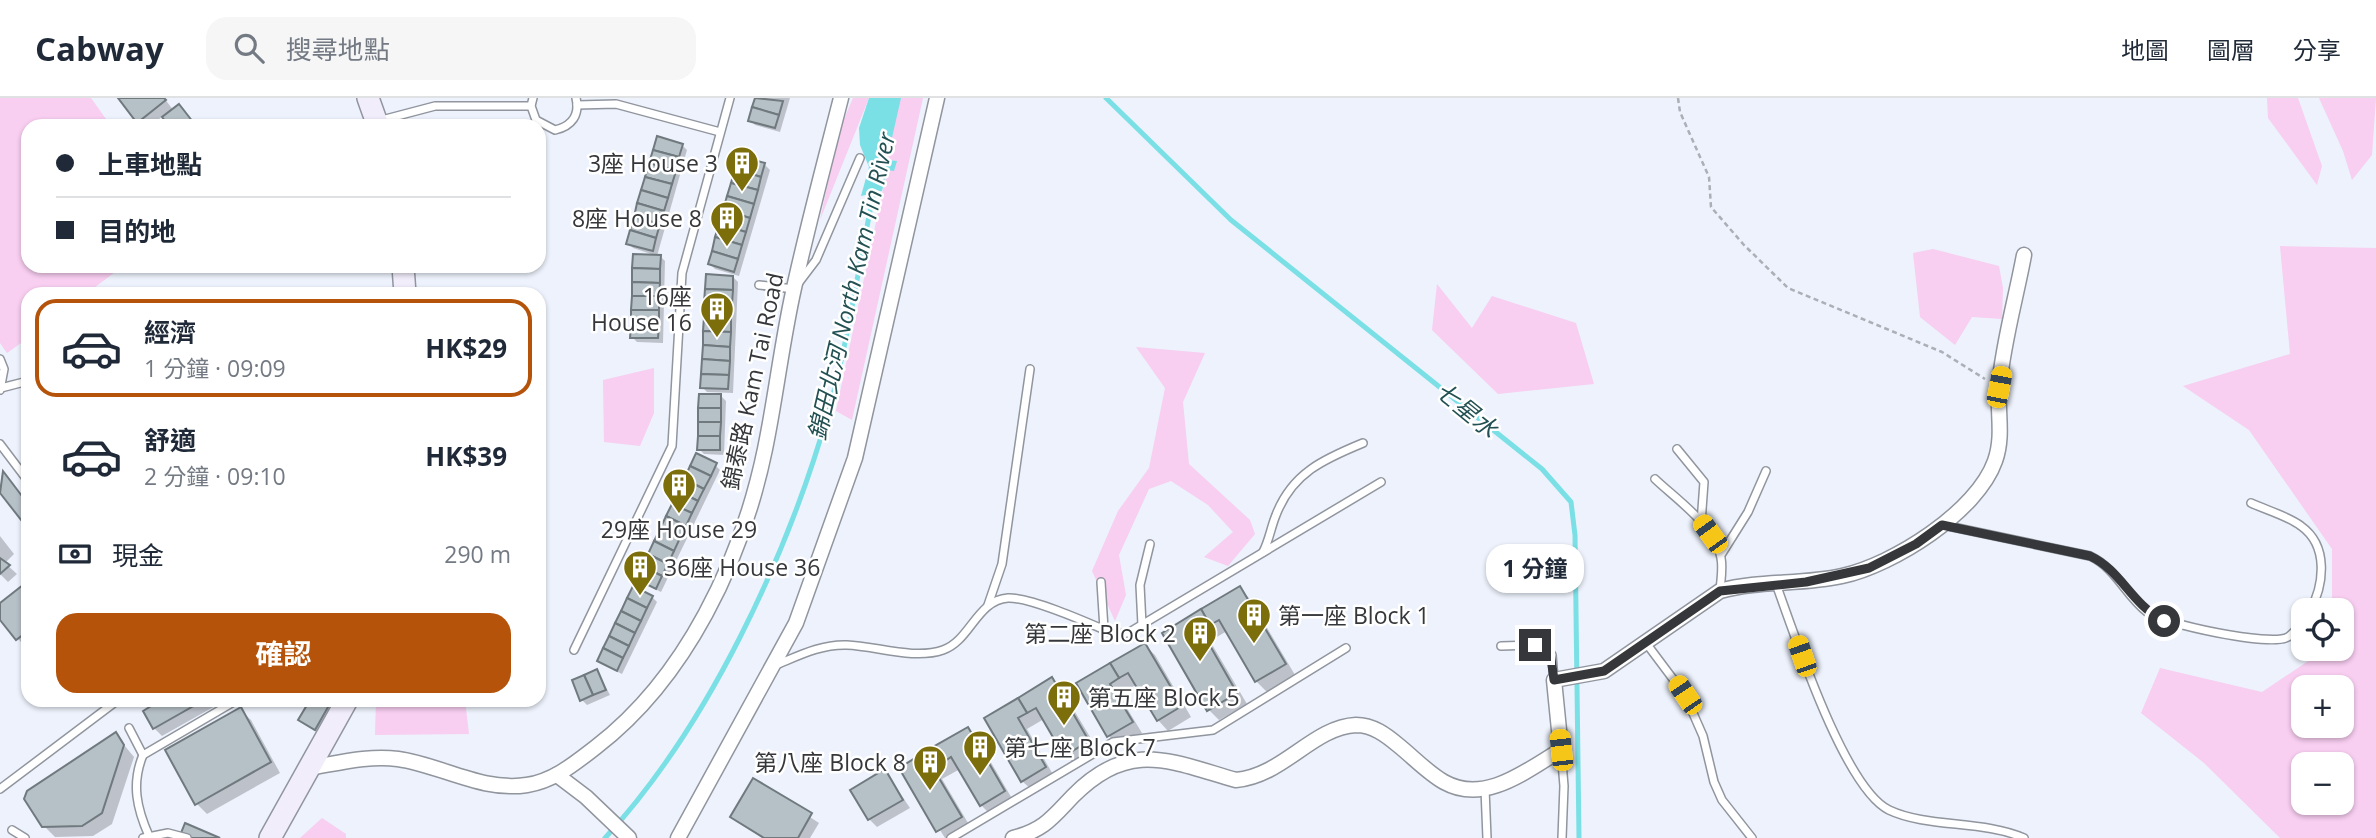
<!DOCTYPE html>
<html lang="zh-TW">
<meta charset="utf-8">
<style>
:root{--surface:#fff;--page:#f6f6f7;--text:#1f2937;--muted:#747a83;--line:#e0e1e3;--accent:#b45309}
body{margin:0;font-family:"Open Sans","Noto Sans TC",sans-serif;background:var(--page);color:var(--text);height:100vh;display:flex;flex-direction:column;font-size:26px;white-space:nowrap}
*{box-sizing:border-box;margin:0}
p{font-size:23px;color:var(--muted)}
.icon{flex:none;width:38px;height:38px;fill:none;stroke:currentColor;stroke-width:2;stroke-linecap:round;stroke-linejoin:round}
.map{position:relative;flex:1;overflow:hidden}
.details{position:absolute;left:21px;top:189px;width:525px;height:420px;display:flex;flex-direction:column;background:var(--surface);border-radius:21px;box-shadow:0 2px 5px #0004}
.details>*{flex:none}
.hud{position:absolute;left:21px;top:21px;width:525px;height:154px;border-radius:21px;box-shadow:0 2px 5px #0004;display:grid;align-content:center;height:154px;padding:0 35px;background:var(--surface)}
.controls{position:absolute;left:2291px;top:500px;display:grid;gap:14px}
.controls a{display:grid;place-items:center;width:63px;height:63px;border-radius:14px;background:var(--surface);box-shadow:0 2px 5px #0004;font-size:35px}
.end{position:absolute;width:32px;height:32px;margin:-16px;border:9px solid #35373a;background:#fff;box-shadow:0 0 0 4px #fff}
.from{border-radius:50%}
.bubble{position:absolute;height:49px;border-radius:21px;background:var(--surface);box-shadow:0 2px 5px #0004;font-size:23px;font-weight:700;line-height:49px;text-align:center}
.car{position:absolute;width:21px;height:42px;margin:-21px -10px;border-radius:9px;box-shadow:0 0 5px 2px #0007;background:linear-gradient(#f5c518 24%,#345 0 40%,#f5c518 0 76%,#345 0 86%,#f5c518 0)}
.hud b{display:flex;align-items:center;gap:24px;height:66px;font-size:26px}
.hud b+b{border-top:2px solid var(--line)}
.hud i{width:18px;height:18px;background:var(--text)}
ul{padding:12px 0 0;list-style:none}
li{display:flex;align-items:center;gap:21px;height:98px;margin:0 14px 10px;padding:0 21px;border:4px solid transparent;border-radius:21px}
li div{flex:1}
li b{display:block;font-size:26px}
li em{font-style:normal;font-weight:700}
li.active{border-color:var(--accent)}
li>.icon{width:63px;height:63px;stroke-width:1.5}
.pay{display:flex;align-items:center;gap:18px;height:77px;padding:0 35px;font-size:26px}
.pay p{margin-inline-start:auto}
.cta{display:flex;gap:14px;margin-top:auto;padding:14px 35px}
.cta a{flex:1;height:80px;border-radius:21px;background:var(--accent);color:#fff;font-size:28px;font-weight:700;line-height:80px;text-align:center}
header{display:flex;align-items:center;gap:42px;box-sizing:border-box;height:98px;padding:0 35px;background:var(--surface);border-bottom:2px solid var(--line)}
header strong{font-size:33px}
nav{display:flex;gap:38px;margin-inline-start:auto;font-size:24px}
.search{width:490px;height:63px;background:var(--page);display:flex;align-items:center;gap:18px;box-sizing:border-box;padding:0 24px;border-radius:21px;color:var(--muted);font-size:26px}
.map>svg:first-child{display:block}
.green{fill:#f8cef1;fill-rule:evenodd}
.water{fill:#7ae0e5}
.shadow{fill:#0003}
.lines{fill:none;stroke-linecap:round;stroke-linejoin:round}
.stream{stroke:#7ae0e5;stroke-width:5}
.building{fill:#b6c1c7;stroke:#6f797e;stroke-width:2}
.lane-casing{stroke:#90959e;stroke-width:10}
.street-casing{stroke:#90959e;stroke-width:17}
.secondary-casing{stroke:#90959e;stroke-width:24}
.path{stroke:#abafb6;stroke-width:2.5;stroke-dasharray:5 3.5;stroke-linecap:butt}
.lane{stroke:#fff;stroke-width:7}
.street{stroke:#fff;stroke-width:14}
.secondary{stroke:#f1edfb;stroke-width:21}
.route{stroke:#35373a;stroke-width:9}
.labels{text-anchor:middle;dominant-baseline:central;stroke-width:5;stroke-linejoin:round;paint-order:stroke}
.poi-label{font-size:23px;fill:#35373a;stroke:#fff;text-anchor:end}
.street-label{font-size:23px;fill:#35373a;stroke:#fff}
.water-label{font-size:24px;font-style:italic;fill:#235153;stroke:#fff}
</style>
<header>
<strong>Cabway</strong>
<div class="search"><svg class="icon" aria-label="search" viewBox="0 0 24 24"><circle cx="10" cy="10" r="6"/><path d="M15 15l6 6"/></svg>搜尋地點</div>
<nav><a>地圖</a><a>圖層</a><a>分享</a></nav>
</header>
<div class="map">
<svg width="2376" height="740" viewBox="0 0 2376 740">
<rect width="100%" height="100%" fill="#edf2fc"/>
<g class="green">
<path d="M 0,0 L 91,0 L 111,28 L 28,28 L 28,168 L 123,168 L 86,196 L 28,196 L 28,240 L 7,255 L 0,245 Z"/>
<path d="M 853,0 L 869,0 L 820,122 L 839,33 Z"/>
<path d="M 900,0 L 923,0 L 852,322 L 836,313 L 887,72 L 894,72 L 896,63 L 887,62 Z"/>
<path d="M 2267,0 L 2298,0 L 2322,68 L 2317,87 L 2268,20 Z"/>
<path d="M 2319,0 L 2376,0 L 2372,57 L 2352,82 L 2343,53 Z"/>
<path d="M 2280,148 L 2376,150 L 2376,740 L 2280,740 L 2204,665 L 2141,615 L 2160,570 L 2262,594 L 2326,551 L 2342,551 L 2342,513 L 2332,513 L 2332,451 L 2249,332 L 2183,288 L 2290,256 ZM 2303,590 L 2342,590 L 2342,628 L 2303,628 ZM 2303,667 L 2342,667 L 2342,705 L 2303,705 Z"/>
<path d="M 1933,151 L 1999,168 L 2003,190 L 2002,221 L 1972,219 L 1955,247 L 1920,219 L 1913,155 Z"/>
<path d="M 1437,186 L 1472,230 L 1492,198 L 1576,225 L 1594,286 L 1498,296 L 1432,232 Z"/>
<path d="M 1136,249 L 1205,255 L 1183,304 L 1189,366 L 1250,422 L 1255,436 L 1228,468 L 1204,459 L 1233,434 L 1208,407 L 1171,383 L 1149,391 L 1119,457 L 1126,497 L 1115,523 L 1092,473 L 1118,413 L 1149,370 L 1165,290 Z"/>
<path d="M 654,270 L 654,315 L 640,348 L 604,344 L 603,282 Z"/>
<path d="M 376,602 L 465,602 L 469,636 L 375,637 Z"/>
<path d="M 322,720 L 346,736 L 346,740 L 300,740 Z"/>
</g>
<path class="water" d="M 869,0 L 901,0 L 887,62 L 897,63 L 894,73 L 887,72 L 882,93 L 861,98 L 869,69 L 860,47 L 859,30 Z"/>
<g class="shadow">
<path d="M 120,0 L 164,0 L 174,13 L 184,14 L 195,28 L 171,28 L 163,18 L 150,28 L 142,28 Z"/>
<path d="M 757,0 L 790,0 L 780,34 L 755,27 L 750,22 Z"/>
<path d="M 682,47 L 687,52 L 657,158 L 633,150 L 628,145 Z"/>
<path d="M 740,60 L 765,67 L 770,72 L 739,178 L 715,171 L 710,166 Z"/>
<path d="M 660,158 L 665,163 L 663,245 L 637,244 L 632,239 Z"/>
<path d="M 733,179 L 738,184 L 733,295 L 707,294 L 702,289 Z"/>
<path d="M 148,190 L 154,196 L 140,196 Z"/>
<path d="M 721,298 L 726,303 L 724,357 L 704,356 L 699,351 Z"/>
<path d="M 715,367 L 720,372 L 661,494 L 643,485 L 638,480 Z"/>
<path d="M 2,376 L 28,406 L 28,428 L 0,392 Z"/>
<path d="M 0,438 L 14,456 L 5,465 L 17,476 L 8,484 L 0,476 Z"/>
<path d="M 28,486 L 28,546 L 25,549 L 0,519 L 0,508 Z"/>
<path d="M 1240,491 L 1250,501 L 1295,577 L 1267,594 L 1256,583 L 1227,533 L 1210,543 L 1247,606 L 1219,622 L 1209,612 L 1164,535 Z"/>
<path d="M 652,499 L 657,504 L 622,576 L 604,567 L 599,562 Z"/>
<path d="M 1144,547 L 1155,557 L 1191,619 L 1168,633 L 1158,622 L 1137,586 L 1119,597 L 1142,635 L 1119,649 L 1109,638 L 1078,586 Z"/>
<path d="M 597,573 L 610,597 L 587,607 L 582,602 Z"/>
<path d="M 1052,581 L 1062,592 L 1099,654 L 1076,668 L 1066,657 L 1044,621 L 1027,631 L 1055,680 L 1033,693 L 1022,683 L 986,621 Z"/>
<path d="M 165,602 L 226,602 L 162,638 L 154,630 Z"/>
<path d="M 312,602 L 340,602 L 321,636 L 300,622 Z"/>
<path d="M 240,612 L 251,622 L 280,675 L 207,716 L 197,706 Z"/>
<path d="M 967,631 L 978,642 L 1014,704 L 991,717 L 981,707 L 960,671 L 942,681 L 971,730 L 953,740 L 945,740 L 901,670 Z"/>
<path d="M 115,636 L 134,659 L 112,726 L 93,738 L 55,739 L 44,728 L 28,694 Z"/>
<path d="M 885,673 L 910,710 L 877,729 L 869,721 Z"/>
<path d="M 753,682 L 819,725 L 810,740 L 762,740 L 732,719 Z"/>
</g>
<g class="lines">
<g class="stream">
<path d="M 1106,0 L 1231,122 L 1542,371 L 1571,404 L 1575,437 L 1579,740"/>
<path d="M 605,740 C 708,629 788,457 829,312 C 849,240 859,163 875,89"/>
</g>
</g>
<g class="building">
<path d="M 118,0 L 164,0 L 166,2 L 137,25 Z"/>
<path d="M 755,0 L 783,3 L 779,17 L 752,9 Z"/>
<path d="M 179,6 L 193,24 L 188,28 L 169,28 L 162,19 Z"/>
<path d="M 752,9 L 779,17 L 775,30 L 748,23 Z"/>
<path d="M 657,38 L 683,46 L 679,59 L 653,52 Z"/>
<path d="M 653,52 L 679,59 L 676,73 L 649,65 Z"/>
<path d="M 739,58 L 765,65 L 761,79 L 735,71 Z"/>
<path d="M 649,65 L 676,73 L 672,86 L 645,79 Z"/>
<path d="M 735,71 L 761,79 L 758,92 L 731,85 Z"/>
<path d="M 645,79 L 672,86 L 668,100 L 641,92 Z"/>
<path d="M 731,85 L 758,92 L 754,106 L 727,98 Z"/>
<path d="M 641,92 L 668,100 L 664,113 L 637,105 Z"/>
<path d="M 727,98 L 754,106 L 750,120 L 723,112 Z"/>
<path d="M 637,105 L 664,113 L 660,126 L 634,119 Z"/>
<path d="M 723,112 L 750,120 L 746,134 L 719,126 Z"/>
<path d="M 634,119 L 660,126 L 656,140 L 630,132 Z"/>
<path d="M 719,126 L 746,134 L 742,147 L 715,139 Z"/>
<path d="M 630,132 L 656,140 L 653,153 L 626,146 Z"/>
<path d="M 715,139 L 742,147 L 738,161 L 712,153 Z"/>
<path d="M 712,153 L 738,161 L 734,174 L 708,166 Z"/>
<path d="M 633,156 L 661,157 L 660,171 L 632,170 Z"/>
<path d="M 632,170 L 660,171 L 660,185 L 632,184 Z"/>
<path d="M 706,176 L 733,178 L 733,192 L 705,191 Z"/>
<path d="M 632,184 L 660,185 L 659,198 L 632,198 Z"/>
<path d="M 705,191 L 733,192 L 732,206 L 704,205 Z"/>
<path d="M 632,198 L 659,198 L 659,212 L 631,212 Z"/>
<path d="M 704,205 L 732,206 L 731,220 L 704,219 Z"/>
<rect x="631" y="212" width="28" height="14"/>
<path d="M 704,219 L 731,220 L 731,234 L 703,233 Z"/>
<path d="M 631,226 L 659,226 L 658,240 L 630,240 Z"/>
<path d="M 703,233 L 731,234 L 730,249 L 703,247 Z"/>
<path d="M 703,247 L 730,249 L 730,263 L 702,261 Z"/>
<path d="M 702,261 L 730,263 L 729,277 L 701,276 Z"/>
<path d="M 701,276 L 729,277 L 728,291 L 700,290 Z"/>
<path d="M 699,296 L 721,296 L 721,310 L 698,310 Z"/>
<rect x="698" y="310" width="23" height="14"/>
<path d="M 698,324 L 721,324 L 720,338 L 698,338 Z"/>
<path d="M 698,338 L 720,338 L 720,352 L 697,352 Z"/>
<path d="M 696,355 L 717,365 L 711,378 L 690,368 Z"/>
<path d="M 690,368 L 711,378 L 704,391 L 684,381 Z"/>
<path d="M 3,373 L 28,406 L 28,425 L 25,427 L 0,395 Z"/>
<path d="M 684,381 L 704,391 L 698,403 L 678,393 Z"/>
<path d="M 678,393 L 698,403 L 692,415 L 672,406 Z"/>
<path d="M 672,406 L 692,415 L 686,428 L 666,418 Z"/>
<path d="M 666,418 L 686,428 L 680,440 L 660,431 Z"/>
<path d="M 660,431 L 680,440 L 674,453 L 654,443 Z"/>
<path d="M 654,443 L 674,453 L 668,466 L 648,456 Z"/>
<path d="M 648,456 L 668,466 L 662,478 L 642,468 Z"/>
<path d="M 0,460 L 10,467 L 0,476 Z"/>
<path d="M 642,468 L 662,478 L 656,491 L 636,481 Z"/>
<path d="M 28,483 L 28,533 L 16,542 L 0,522 L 0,505 Z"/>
<path d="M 633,488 L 653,498 L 647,510 L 627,500 Z"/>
<path d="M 1240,488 L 1286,566 L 1255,584 L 1219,522 L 1210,527 L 1201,511 Z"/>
<path d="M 627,500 L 647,510 L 641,523 L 621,513 Z"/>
<path d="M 1201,511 L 1210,527 L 1201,532 L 1237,595 L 1207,613 L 1162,535 Z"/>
<path d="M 621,513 L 641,523 L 635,535 L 615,525 Z"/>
<path d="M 615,525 L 635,535 L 629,548 L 609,538 Z"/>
<path d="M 609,538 L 629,548 L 623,560 L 603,550 Z"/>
<path d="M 1145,545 L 1182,608 L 1157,623 L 1128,575 L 1119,580 L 1110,565 Z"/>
<path d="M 603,550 L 623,560 L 617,573 L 597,563 Z"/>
<path d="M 1110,565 L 1119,580 L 1110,586 L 1133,624 L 1107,639 L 1076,585 Z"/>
<path d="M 597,571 L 606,592 L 593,597 L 584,577 Z"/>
<path d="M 584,577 L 593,597 L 580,603 L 572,582 Z"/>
<path d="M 1052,579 L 1089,643 L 1064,658 L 1036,610 L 1027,615 L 1018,600 Z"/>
<path d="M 1018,600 L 1027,615 L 1018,620 L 1046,669 L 1021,684 L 984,620 Z"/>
<path d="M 161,602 L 204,602 L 153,631 L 143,613 Z"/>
<path d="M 310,602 L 332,602 L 315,632 L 298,622 Z"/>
<path d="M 241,609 L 271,664 L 195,707 L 165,652 Z"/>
<path d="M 968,629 L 1005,693 L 980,708 L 951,659 L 942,665 L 933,649 Z"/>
<path d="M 116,634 L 124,647 L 102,715 L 82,728 L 42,729 L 24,701 L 27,693 Z"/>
<path d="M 933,649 L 942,665 L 933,670 L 962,719 L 936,734 L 899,670 Z"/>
<path d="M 885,671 L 903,702 L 868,722 L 850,692 Z"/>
<path d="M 753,680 L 812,715 L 798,740 L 764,740 L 730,719 Z"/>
<path d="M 185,725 L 220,740 L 179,740 Z"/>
</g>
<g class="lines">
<g class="lane-casing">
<g id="lane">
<path d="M 533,0 L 531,8 L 536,22 L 555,32 C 572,28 580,17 576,0"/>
<path d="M 577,7 L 616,6 L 720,34"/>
<path d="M 378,23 L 435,8 L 531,8"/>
<path d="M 759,187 L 794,191 L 816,162 L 860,60"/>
<path d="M 0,261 L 4,271 L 0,292"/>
<path d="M 1,290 L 28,283"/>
<path d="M 0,346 L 28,383"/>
<path d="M 1677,351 L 1704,384 L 1701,425"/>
<path d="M 1655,381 C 1677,402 1716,428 1721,460 C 1723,470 1721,482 1720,492"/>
<path d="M 2251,405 C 2266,412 2288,418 2301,428 C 2329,448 2324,487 2310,513"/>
<path d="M 1943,427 L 2090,458 C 2116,470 2125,497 2147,514 C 2163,526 2271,549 2288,539 C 2293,536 2299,528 2303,524"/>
<path d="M 1263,454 C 1269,443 1271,429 1276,417 C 1292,375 1324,361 1363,345"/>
<path d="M 1721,457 L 1748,414 L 1766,373"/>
<path d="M 1101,484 L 1104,531"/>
<path d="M 1776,486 C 1794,535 1844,690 1889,712 C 1927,730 1983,722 2024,740"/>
<path d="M 988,507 L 1002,466 L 1030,271"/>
<path d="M 1142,527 L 1140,487 L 1150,446"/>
<path d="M 1646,545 L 1685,597 L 1703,638 L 1714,684 L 1722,702 L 1752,740"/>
<path d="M 1501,548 L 1535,547 L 1548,551 L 1552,557 L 1554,582"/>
<path d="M 574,552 L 672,348 L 682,175 L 730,0"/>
<path d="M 776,567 C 798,558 821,546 847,547 C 876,548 914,562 943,552 C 970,543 977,502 1008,500 C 1031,499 1091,526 1114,536 L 1128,535 L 1381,384"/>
<path d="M 129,630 L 143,657"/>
<path d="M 1561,652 L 1564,688 L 1562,740"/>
<path d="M 0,691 L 118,602"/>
<path d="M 1485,691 L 1487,740"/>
<path d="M 12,732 L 25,740"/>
<path d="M 149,738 C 137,711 131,686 143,657 L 237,602"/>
<path d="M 143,740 L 168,735 L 187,740"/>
<path d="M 951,740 L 1113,644 L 1213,632 L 1346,550"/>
</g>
</g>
<g class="street-casing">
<g id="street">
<path d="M 309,670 C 339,665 369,657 398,661 C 441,667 482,694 527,687 C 554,683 575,665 596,649 C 686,580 742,462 765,351 C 776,298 782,243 794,190 C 808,126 825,63 841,0"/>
<path d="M 557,677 L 586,699 L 629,740"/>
<path d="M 678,740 L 796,525 L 855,360 L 937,0"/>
<path d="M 1013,740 C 1044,732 1052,720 1073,698 C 1129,641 1169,663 1236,682 C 1283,678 1313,629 1356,627 C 1373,627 1386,637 1398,647 C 1413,659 1428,675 1444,684 C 1485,707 1527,672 1561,652 L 1554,582 L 1604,573 L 1720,493 C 1759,482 1802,487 1842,478 C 1893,467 1977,414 1995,363 C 2004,338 1997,313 1999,289 C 2003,245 2016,200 2024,157"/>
</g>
</g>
<g class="secondary-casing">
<g id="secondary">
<path d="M 368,0 L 378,28"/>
<path d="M 403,168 L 405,196"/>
<path d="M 270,740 L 347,602"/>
</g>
</g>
<path class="path" d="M 1678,0 L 1680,14 L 1709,79 L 1711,109 L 1744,147 L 1788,190 L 1942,254 L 1985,281"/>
<use href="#lane" class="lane"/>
<use href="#street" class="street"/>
<use href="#secondary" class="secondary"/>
</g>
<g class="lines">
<path class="route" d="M 1535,547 L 1550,553 L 1554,582 L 1604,573 L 1720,493 L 1806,484 L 1869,470 L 1916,446 L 1942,427 L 2090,458 C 2122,473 2130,505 2164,523"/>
</g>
<defs>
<g id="building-pin" transform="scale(1.75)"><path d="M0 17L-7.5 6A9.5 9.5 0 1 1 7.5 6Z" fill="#7c6e0a" stroke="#fff"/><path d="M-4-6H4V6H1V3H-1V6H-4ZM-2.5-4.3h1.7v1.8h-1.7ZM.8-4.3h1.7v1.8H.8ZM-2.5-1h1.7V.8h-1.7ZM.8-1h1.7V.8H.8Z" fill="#fff"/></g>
</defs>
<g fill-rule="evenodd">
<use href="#building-pin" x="742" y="65"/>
<use href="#building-pin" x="727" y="120"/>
<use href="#building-pin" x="717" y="211"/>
<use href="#building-pin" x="679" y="387"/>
<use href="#building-pin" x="640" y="469"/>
<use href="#building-pin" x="1254" y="517"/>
<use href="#building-pin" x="1200" y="535"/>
<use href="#building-pin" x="1064" y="599"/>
<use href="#building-pin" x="980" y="649"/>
<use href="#building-pin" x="930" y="664"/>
</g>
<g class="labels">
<g class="poi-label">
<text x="718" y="65">3座 House 3</text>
<text x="702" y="120">8座 House 8</text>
<text x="692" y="198">16座<tspan x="692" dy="26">House 16</tspan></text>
<text x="679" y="431" text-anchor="middle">29座 House 29</text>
<text x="664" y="469" text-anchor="start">36座 House 36</text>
<text x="1278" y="517" text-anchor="start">第一座 Block 1</text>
<text x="1176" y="535">第二座 Block 2</text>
<text x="1088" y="599" text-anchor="start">第五座 Block 5</text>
<text x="1004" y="649" text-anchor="start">第七座 Block 7</text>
<text x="906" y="664">第八座 Block 8</text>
</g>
<g class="street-label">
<text transform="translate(752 283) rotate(-78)">錦泰路 Kam Tai Road</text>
</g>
<g class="water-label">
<text transform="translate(851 188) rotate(-77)">錦田北河 North Kam Tin River</text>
<text transform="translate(1467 311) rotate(39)">七星水</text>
</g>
</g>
</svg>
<div class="controls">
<a><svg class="icon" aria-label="locate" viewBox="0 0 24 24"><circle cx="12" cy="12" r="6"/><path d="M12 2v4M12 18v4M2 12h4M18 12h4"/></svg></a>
<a>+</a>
<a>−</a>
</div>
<i class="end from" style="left:2164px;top:523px"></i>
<i class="end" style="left:1535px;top:547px"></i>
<div class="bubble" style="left:1486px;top:446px;width:98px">1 分鐘</div>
<i class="car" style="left:1999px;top:289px;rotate:11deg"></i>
<i class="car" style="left:1710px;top:436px;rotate:324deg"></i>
<i class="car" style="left:1802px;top:558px;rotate:341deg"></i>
<i class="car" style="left:1685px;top:597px;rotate:326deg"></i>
<i class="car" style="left:1561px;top:652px;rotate:354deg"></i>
<div class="hud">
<b><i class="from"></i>上車地點</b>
<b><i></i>目的地</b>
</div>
<section class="details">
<ul>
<li class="active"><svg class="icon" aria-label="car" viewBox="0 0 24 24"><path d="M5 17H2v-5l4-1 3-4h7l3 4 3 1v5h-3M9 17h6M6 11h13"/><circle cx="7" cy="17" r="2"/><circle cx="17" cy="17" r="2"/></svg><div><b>經濟</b><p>1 分鐘 · 09:09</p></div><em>HK$29</em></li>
<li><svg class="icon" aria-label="car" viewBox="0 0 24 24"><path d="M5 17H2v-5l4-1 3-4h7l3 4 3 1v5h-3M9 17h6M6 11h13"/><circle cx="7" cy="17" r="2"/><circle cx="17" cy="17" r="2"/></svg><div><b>舒適</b><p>2 分鐘 · 09:10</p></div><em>HK$39</em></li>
</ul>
<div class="pay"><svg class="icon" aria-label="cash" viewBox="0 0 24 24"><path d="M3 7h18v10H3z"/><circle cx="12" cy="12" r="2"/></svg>現金<p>290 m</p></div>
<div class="cta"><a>確認</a></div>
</section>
</div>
